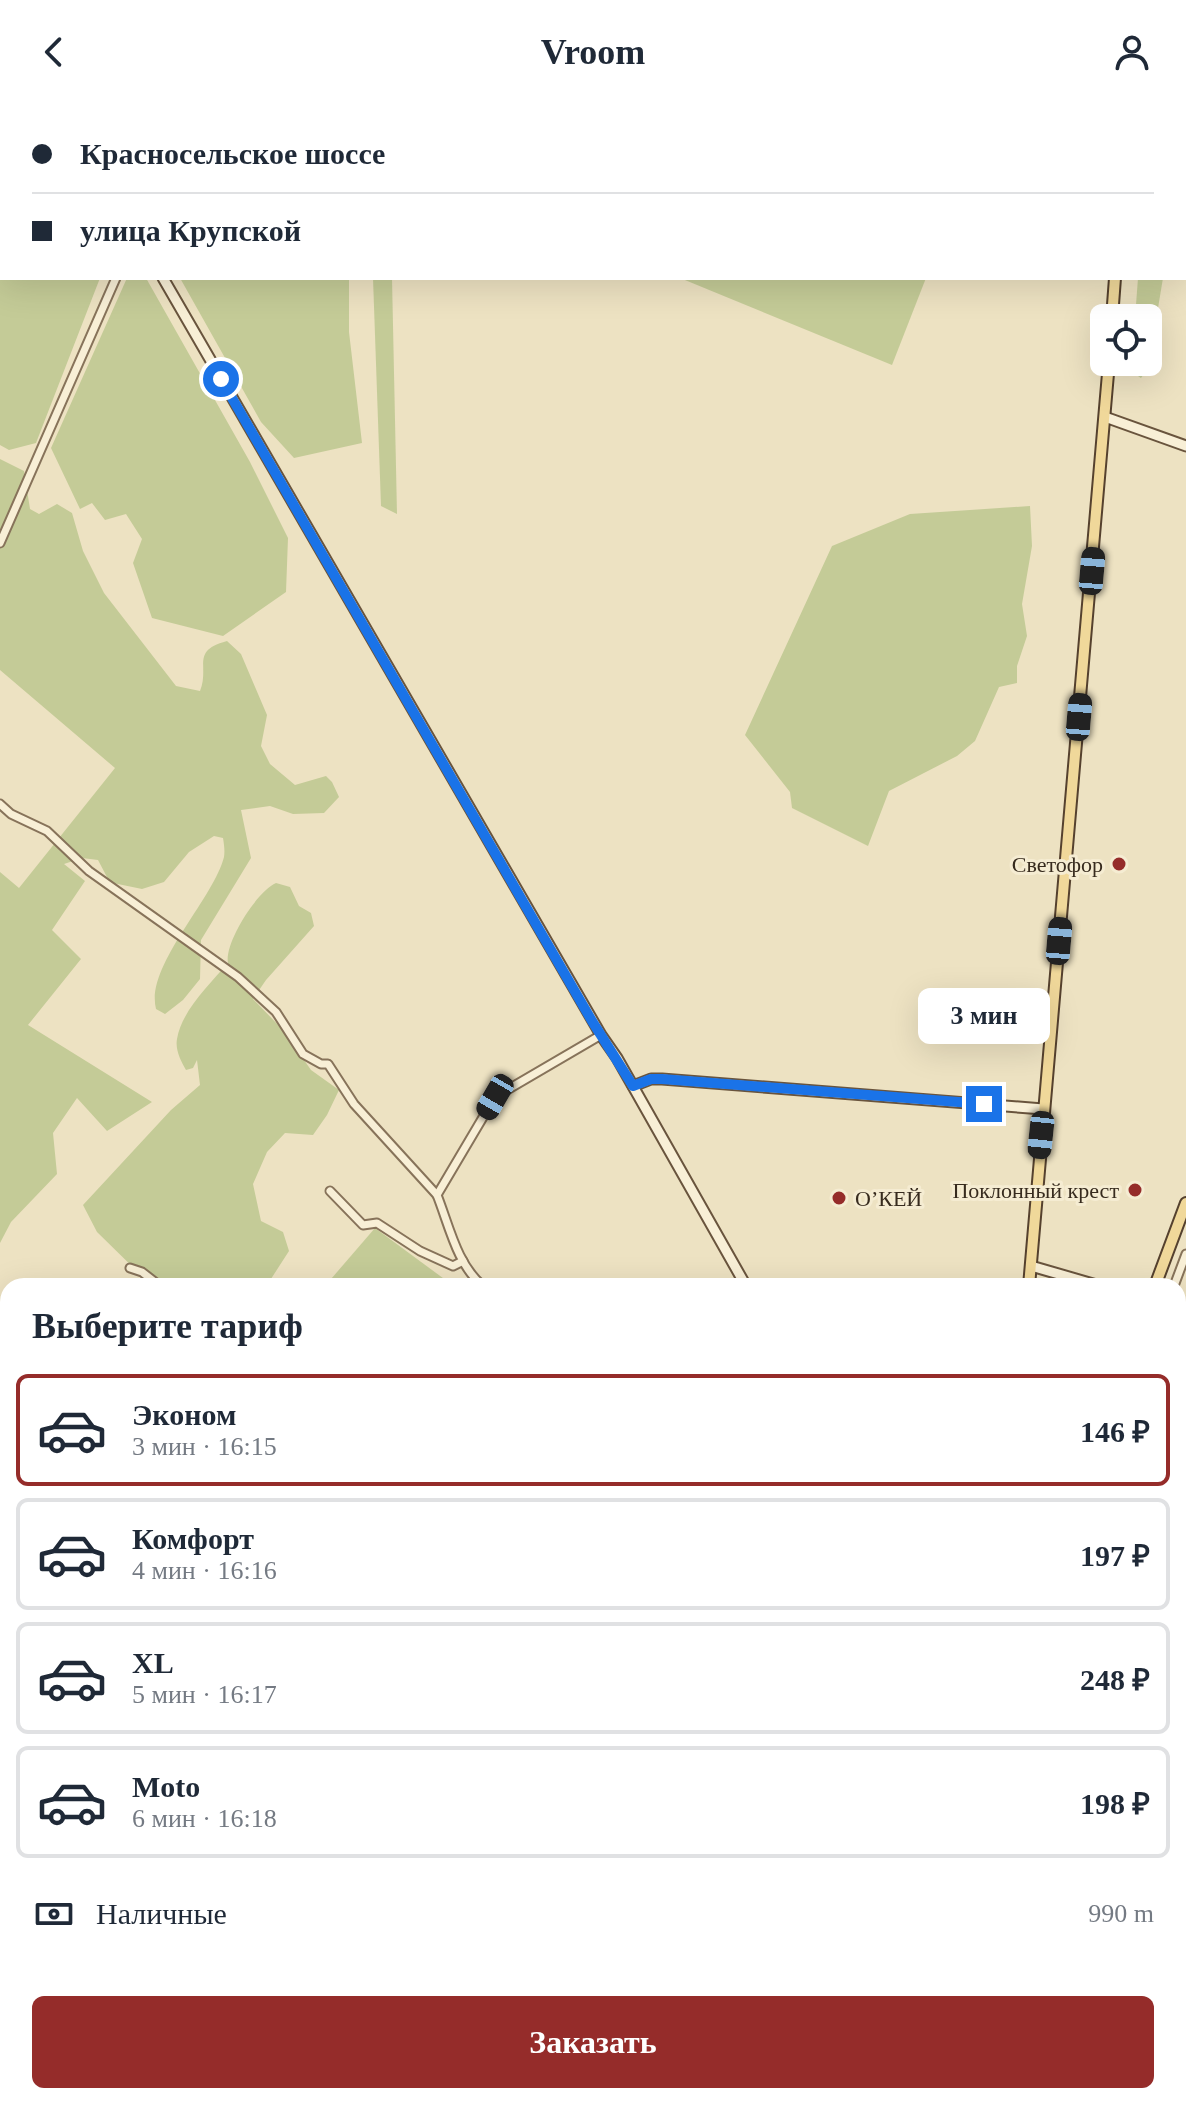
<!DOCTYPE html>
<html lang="ru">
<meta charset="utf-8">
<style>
:root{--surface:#fff;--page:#f6f6f7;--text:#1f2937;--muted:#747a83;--line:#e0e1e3;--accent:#952c2a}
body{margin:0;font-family:Georgia,serif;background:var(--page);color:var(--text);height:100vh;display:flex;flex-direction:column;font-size:30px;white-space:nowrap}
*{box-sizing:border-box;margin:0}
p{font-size:26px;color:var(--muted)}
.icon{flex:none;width:44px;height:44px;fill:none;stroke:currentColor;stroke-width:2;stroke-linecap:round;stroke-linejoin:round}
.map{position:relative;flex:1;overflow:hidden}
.side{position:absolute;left:0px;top:1174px;width:1186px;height:826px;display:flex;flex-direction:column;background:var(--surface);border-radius:24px 24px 0 0;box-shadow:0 8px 32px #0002}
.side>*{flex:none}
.guide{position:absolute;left:0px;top:0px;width:1186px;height:176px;box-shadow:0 8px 32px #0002;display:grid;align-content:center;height:176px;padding:0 32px;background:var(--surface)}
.controls{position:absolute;left:1090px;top:200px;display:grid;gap:16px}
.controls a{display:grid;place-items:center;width:72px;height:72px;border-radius:12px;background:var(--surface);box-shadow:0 8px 32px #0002;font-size:40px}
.end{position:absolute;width:36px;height:36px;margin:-18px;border:10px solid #1a73e8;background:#fff;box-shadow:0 0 0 4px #fff}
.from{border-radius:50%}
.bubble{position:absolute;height:56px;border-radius:12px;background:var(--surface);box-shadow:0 8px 32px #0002;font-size:26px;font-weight:700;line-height:56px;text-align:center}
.car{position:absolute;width:24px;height:48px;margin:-24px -12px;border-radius:10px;box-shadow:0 0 6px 2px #0007;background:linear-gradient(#222 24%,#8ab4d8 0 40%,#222 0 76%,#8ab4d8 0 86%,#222 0)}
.guide b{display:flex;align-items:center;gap:28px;height:76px;font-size:30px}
.guide b+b{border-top:2px solid var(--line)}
.guide i{width:20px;height:20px;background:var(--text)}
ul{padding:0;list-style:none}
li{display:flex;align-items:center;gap:24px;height:112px;margin:0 16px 12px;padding:0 16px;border:4px solid var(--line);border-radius:12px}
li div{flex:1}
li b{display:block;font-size:30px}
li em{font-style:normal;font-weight:700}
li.current{border-color:var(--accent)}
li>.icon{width:72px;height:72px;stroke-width:1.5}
h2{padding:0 32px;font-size:36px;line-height:96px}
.pay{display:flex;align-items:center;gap:20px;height:88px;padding:0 32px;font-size:30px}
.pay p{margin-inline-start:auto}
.cta{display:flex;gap:16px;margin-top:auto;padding:16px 32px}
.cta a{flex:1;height:92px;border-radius:12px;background:var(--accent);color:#fff;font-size:32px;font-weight:700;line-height:92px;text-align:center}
header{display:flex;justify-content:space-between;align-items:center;height:104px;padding:0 32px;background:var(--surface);font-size:36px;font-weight:700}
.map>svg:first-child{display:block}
.green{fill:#c4cb97}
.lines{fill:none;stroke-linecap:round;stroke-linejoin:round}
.street-casing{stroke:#87735a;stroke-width:11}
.secondary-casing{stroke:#69543d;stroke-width:13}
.primary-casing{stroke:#55412e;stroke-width:14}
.street{stroke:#f8efd6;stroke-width:7}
.secondary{stroke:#f8efd6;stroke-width:9}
.primary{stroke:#f0d89a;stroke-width:10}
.route{stroke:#1a73e8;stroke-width:10}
.poi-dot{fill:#952c2a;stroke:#f5ecd2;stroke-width:3}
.labels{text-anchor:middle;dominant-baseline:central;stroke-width:6;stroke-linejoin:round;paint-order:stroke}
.poi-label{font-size:22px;fill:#372b1e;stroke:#f5ecd2;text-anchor:end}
</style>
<header><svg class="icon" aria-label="back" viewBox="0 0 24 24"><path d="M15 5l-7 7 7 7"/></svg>Vroom<svg class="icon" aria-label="person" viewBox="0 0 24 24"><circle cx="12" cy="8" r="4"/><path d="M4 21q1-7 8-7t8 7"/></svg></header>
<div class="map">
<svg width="1186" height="1999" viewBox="0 0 1186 1999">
<rect width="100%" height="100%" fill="#ede2c2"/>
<g class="green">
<path d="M 0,0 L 43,2 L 2,2 L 2,174 L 100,174 L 36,339 L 9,346 L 0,341 Z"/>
<path d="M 501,0 L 994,0 L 503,2 Z"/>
<path d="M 127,174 L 146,174 L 250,358 L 288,434 L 286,488 L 223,532 L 152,514 L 133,459 L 142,435 L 126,410 L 105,416 L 92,399 L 80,405 L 51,344 Z"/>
<path d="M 180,174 L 349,174 L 349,228 L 362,339 L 294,354 L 261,318 Z"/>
<path d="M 373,174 L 392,174 L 397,410 L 381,402 Z"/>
<path d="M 680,174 L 926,174 L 892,261 Z"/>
<path d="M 1138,174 L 1163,174 L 1148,264 L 1141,274 L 1132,268 L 1132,258 L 1148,258 L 1148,214 L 1135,214 Z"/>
<path d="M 0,355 L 24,367 L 30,405 L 39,410 L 57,400 L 72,409 L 83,447 L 104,489 L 176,582 L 200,587 C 210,562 190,547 227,537 L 241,550 L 267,611 L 261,642 L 270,660 L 295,681 L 326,672 L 332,678 L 339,693 L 324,709 L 293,710 L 270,702 L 241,706 L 251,754 L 201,836 L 200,875 L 183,896 L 165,910 L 156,905 C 145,862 213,796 224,753 C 225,747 224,740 223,734 L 214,732 L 189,748 L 164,778 L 142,785 L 113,779 L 108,775 L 98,756 L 82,754 L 64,760 L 85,777 L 52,826 L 81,855 L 28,921 L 152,998 L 107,1027 L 77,994 L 53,1029 L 57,1070 L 11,1118 L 0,1139 L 0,768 L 19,784 L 115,664 L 0,566 Z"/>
<path d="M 1030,402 L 1032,442 L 1022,500 L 1027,532 L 1017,562 L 1017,579 L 999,583 L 975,637 L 957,652 L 889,687 L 868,742 L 792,704 L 790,688 L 745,631 L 832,442 L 910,410 Z"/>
<path d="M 276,779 L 290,783 L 299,802 L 311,809 L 314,822 L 266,876 L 253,895 L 283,926 L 311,966 L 339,986 L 327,1011 L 313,1031 L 285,1029 L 267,1048 L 253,1080 L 261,1117 L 283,1128 L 289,1147 L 269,1178 L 273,1182 L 166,1182 L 146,1176 L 97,1128 L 83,1101 L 171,1006 L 200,981 L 197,956 L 193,964 L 186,966 C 181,957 175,946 177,935 C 182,906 210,880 228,859 C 224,839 257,787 276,779 Z"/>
<path d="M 375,1124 L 451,1180 L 452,1182 L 325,1182 Z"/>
</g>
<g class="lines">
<g class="street-casing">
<g id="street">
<path d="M 0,439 L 116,174"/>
<path d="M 0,700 L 11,710 L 47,727 L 89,767 L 238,873 L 276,908 L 303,950 L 321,960 L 328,960 L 354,1000 L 437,1091"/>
<path d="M 330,1087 L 363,1121 L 377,1119 L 420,1147 L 453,1162 L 463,1157"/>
<path d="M 130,1164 L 142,1168 L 160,1182"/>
<path d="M 483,1182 C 457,1161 449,1121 437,1091 L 495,993 L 601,931"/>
<path d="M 1174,1182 L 1186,1150"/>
<path d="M 0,1740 L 8,1687"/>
<path d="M 1178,1957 L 1186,1961"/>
<path d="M 1085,1999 L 1087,1992"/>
</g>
</g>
<g class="secondary-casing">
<g id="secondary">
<path d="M 61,0 L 62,2"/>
<path d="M 163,174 L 601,931 L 617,954 L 746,1182"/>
<path d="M 1105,313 L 1186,342"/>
<path d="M 633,982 L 651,975 L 662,975 L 1043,1005"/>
<path d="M 1031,1162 L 1100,1182"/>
<path d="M 0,1872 L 8,1874"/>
<path d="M 671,1992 L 693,1999"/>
<path d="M 707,1992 L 728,1999"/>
</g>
</g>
<g class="primary-casing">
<g id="primary">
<path d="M 1130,2 L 1131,0"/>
<path d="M 1112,214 L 1115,174"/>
<path d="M 1029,1182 L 1109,258"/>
<path d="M 1155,1182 L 1186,1099"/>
<path d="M 844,1999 L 847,1992"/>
</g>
</g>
<use href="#street" class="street"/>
<use href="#secondary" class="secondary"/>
<use href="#primary" class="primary"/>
</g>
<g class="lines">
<path class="route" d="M 221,275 L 592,917 L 633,982 L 651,975 L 662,975 L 984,1000"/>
</g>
<g class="poi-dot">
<circle cx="1119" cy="760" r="8"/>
<circle cx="1135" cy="1086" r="8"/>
<circle cx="839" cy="1094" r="8"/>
</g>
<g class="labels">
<g class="poi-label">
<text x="1103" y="760">Светофор</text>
<text x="1119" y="1086">Поклонный крест</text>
<text x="855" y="1094" text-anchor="start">О’КЕЙ</text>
</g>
</g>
</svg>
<div class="controls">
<a><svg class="icon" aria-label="locate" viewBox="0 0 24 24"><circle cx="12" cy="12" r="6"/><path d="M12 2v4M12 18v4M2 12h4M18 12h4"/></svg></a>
</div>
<i class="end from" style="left:221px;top:275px"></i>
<i class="end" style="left:984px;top:1000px"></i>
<div class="bubble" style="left:918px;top:884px;width:132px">3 мин</div>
<i class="car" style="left:1092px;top:467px;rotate:5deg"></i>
<i class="car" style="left:1079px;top:613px;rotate:5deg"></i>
<i class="car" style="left:1059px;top:837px;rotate:5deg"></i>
<i class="car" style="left:495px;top:993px;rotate:210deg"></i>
<i class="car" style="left:1041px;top:1031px;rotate:186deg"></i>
<div class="guide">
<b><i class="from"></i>Красносельское шоссе</b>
<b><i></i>улица Крупской</b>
</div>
<section class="side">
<h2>Выберите тариф</h2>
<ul>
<li class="current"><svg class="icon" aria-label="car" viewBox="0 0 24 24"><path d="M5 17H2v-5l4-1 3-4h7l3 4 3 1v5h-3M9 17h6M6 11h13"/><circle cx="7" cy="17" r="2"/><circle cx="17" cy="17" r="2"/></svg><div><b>Эконом</b><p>3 мин · 16:15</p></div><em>146 ₽</em></li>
<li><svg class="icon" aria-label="car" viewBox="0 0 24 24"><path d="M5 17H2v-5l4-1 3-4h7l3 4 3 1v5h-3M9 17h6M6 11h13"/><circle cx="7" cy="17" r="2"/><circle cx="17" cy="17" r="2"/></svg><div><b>Комфорт</b><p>4 мин · 16:16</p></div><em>197 ₽</em></li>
<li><svg class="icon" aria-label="car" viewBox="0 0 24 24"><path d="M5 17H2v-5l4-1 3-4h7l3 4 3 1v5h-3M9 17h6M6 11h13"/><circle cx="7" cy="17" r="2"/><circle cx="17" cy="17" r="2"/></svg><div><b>XL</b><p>5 мин · 16:17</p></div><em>248 ₽</em></li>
<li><svg class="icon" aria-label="car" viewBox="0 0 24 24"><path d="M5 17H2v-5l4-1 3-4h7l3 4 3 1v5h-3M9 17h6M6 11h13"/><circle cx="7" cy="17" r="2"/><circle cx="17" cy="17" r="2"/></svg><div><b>Moto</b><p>6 мин · 16:18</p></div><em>198 ₽</em></li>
</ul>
<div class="pay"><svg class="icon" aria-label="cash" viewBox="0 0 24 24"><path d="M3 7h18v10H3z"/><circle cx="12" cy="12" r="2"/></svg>Наличные<p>990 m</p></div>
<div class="cta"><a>Заказать</a></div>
</section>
</div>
